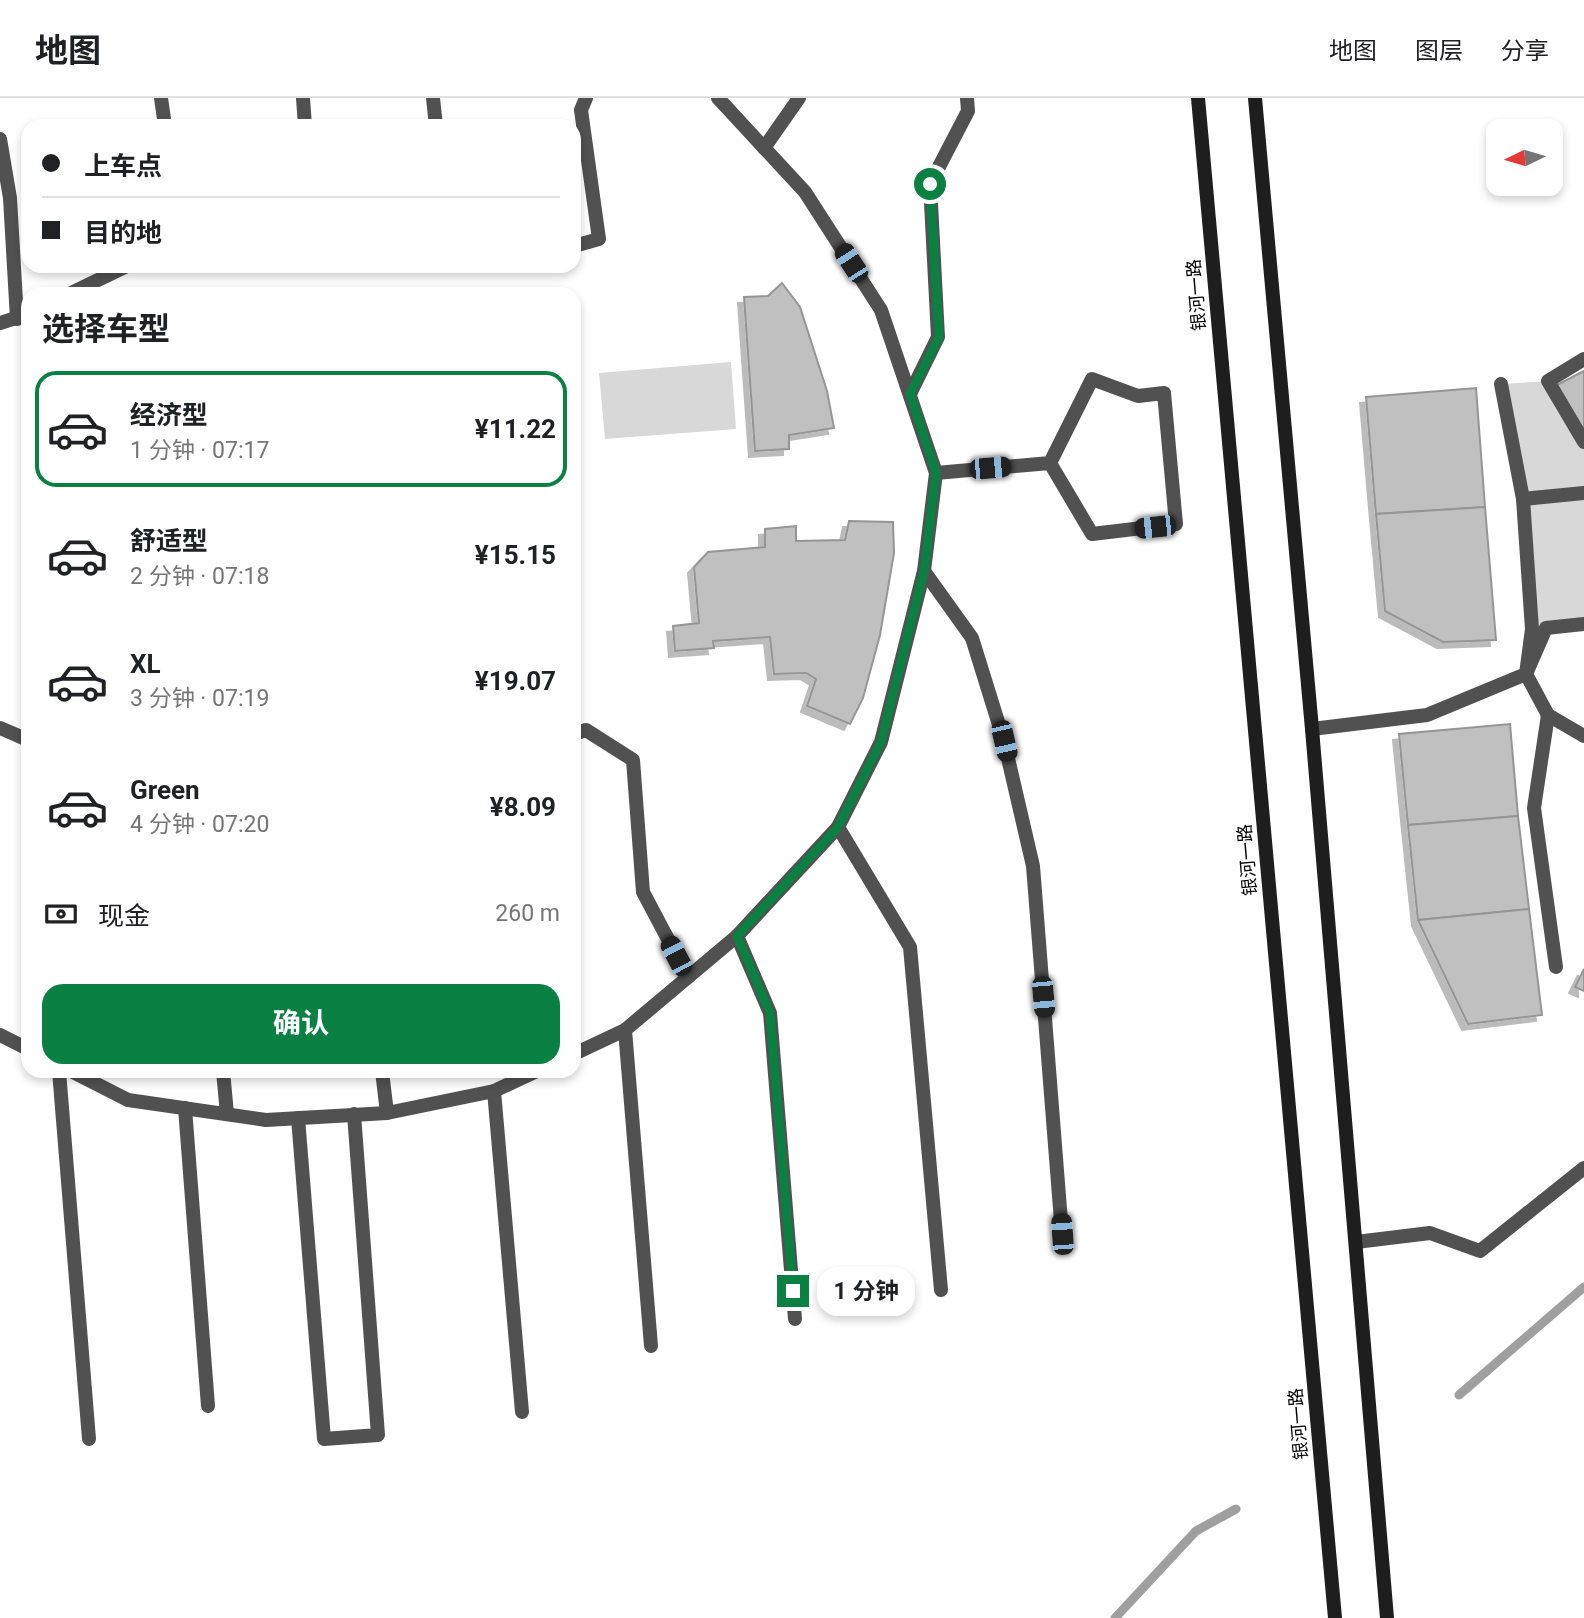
<!DOCTYPE html>
<html lang="zh">
<meta charset="utf-8">
<style>
:root{--surface:#fff;--page:#f2f2f2;--text:#202124;--muted:#757577;--line:#e0e0e0;--accent:#0b8043}
body{margin:0;font-family:Roboto,"Noto Sans SC",sans-serif;background:var(--page);color:var(--text);height:100vh;display:flex;flex-direction:column;font-size:26px;white-space:nowrap}
*{box-sizing:border-box;margin:0}
p{font-size:23px;color:var(--muted)}
.icon{flex:none;width:38px;height:38px;fill:none;stroke:currentColor;stroke-width:2;stroke-linecap:round;stroke-linejoin:round}
.map{position:relative;flex:1;overflow:hidden}
.side{position:absolute;left:21px;top:189px;width:560px;height:791px;display:flex;flex-direction:column;background:var(--surface);border-radius:21px;box-shadow:0 4px 10px #0003}
.side>*{flex:none}
.banner{position:absolute;left:21px;top:21px;width:560px;height:154px;border-radius:21px;box-shadow:0 4px 10px #0003;display:grid;align-content:center;height:154px;padding:0 21px;background:var(--surface)}
.needle{width:46px;rotate:265deg}
.fabs{position:absolute;left:1486px;top:21px;display:grid;gap:14px}
.fabs a{display:grid;place-items:center;width:77px;height:77px;border-radius:14px;background:var(--surface);box-shadow:0 4px 10px #0003;font-size:35px}
.end{position:absolute;width:32px;height:32px;margin:-16px;border:9px solid #0b8043;background:#fff;box-shadow:0 0 0 4px #fff}
.from{border-radius:50%}
.bubble{position:absolute;height:49px;border-radius:21px;background:var(--surface);box-shadow:0 4px 10px #0003;font-size:23px;font-weight:700;line-height:49px;text-align:center}
.car{position:absolute;width:21px;height:42px;margin:-21px -10px;border-radius:9px;box-shadow:0 0 5px 2px #0007;background:linear-gradient(#222 24%,#8ab4d8 0 40%,#222 0 76%,#8ab4d8 0 86%,#222 0)}
.banner b{display:flex;align-items:center;gap:24px;height:66px;font-size:26px}
.banner b+b{border-top:2px solid var(--line)}
.banner i{width:18px;height:18px;background:var(--text)}
ul{padding:0;list-style:none}
li{display:flex;align-items:center;gap:21px;height:116px;margin:0 14px 10px;padding:0 7px;border:4px solid transparent;border-radius:21px}
li div{flex:1}
li b{display:block;font-size:26px}
li em{font-style:normal;font-weight:700}
li.current{border-color:var(--accent)}
li>.icon{width:63px;height:63px;stroke-width:1.5}
h2{padding:0 21px;font-size:32px;line-height:84px}
.pay{display:flex;align-items:center;gap:18px;height:77px;padding:0 21px;font-size:26px}
.pay p{margin-inline-start:auto}
.cta{display:flex;gap:14px;margin-top:auto;padding:14px 21px}
.cta a{flex:1;height:80px;border-radius:21px;background:var(--accent);color:#fff;font-size:28px;font-weight:700;line-height:80px;text-align:center}
header{display:flex;align-items:center;gap:42px;box-sizing:border-box;height:98px;padding:0 35px;background:var(--surface);border-bottom:2px solid var(--line)}
header strong{font-size:33px}
nav{display:flex;gap:38px;margin-inline-start:auto;font-size:24px}
.map>svg:first-child{display:block}
.green{fill:#d8d8d8}
.lines{fill:none;stroke-linecap:round;stroke-linejoin:round}
.stream{stroke:#9f9f9f;stroke-width:9}
.building{fill:#c0c0c0;stroke:#959595;stroke-width:2;filter:url(#shadow)}
.street{stroke:#515151;stroke-width:14}
.secondary{stroke:#1e1e1e;stroke-width:14}
.route{stroke:#0b8043;stroke-width:9}
.labels{text-anchor:middle;dominant-baseline:central;stroke-width:7;stroke-linejoin:round;paint-order:stroke}
.street-label{font-size:18px;fill:#000;stroke:#fff}
</style>
<header>
<strong>地图</strong>
<nav><a>地图</a><a>图层</a><a>分享</a></nav>
</header>
<div class="map">
<svg width="1584" height="1520" viewBox="0 0 1584 1520">
<defs>
<filter id="shadow"><feDropShadow dx="-6" dy="6" stdDeviation="0" flood-color="#0004"/></filter>
</defs>
<rect width="100%" height="100%" fill="#fff"/>
<g class="green">
<path d="M 731,264 L 736,331 L 605,341 L 599,275 Z"/>
<path d="M 1548,283 L 1584,344 L 1584,526 L 1532,531 L 1523,401 L 1501,286 Z"/>
</g>
<g class="lines">
<g class="stream">
<path d="M 1459,1297 L 1584,1189"/>
<path d="M 1115,1520 L 1196,1433 L 1236,1411"/>
</g>
</g>
<g class="building">
<path d="M 782,185 L 800,209 L 827,293 L 834,330 L 789,337 L 789,351 L 755,353 L 744,199 L 768,198 Z"/>
<path d="M 1584,273 L 1584,332 L 1555,288 Z"/>
<path d="M 1476,290 L 1485,409 L 1376,416 L 1366,299 Z"/>
<path d="M 1485,409 L 1496,542 L 1443,544 L 1385,513 L 1376,416 Z"/>
<path d="M 849,423 L 893,424 L 894,455 L 880,537 L 863,600 L 850,626 L 807,608 L 816,581 L 806,575 L 774,576 L 770,539 L 713,543 L 714,550 L 675,553 L 673,528 L 699,525 L 694,469 L 708,454 L 765,449 L 765,431 L 796,428 L 796,443 L 845,442 Z"/>
<path d="M 1510,626 L 1518,718 L 1408,727 L 1399,636 Z"/>
<path d="M 1518,718 L 1529,811 L 1418,822 L 1408,727 Z"/>
<path d="M 1529,811 L 1542,917 L 1468,926 L 1418,822 Z"/>
<path d="M 1584,871 L 1584,893 L 1575,889 Z"/>
</g>
<g class="lines">
<g class="street">
<path d="M 161,0 L 165,28"/>
<path d="M 303,0 L 305,28"/>
<path d="M 433,0 L 436,28"/>
<path d="M 0,41 L 10,100 L 17,221"/>
<path d="M 764,50 L 799,0"/>
<path d="M 574,148 L 599,141 L 581,12 L 586,0"/>
<path d="M 69,196 L 127,168"/>
<path d="M 0,225 L 28,216"/>
<path d="M 1584,261 L 1548,283 L 1584,344"/>
<path d="M 910,296 L 938,239 L 930,86 L 968,13 L 967,0"/>
<path d="M 936,375 L 1050,365 L 1092,436 L 1176,426 L 1164,295 L 1138,298 L 1092,281 L 1050,365"/>
<path d="M 1523,401 L 1584,395"/>
<path d="M 924,473 L 972,540 L 1004,643 L 1033,768 L 1062,1136"/>
<path d="M 1584,526 L 1546,530 L 1526,576 L 1548,617 L 1584,638"/>
<path d="M 1548,617 L 1534,710 L 1556,869"/>
<path d="M 0,630 L 28,642"/>
<path d="M 1312,631 L 1427,617 L 1526,576 L 1532,531 L 1523,401 L 1501,286"/>
<path d="M 574,636 L 586,632 L 633,662 L 643,794 L 688,879"/>
<path d="M 838,729 L 910,849 L 941,1192"/>
<path d="M 737,838 L 770,915 L 795,1221"/>
<path d="M 625,932 L 651,1248"/>
<path d="M 0,937 L 28,951"/>
<path d="M 574,956 L 625,932 L 737,838 L 838,729 L 881,644 L 924,473 L 936,375 L 881,212 L 805,94 L 718,0"/>
<path d="M 59,973 L 89,1341"/>
<path d="M 71,973 L 128,1002 L 266,1022 L 387,1015 L 494,993 L 537,973"/>
<path d="M 223,973 L 227,1016"/>
<path d="M 382,973 L 387,1015"/>
<path d="M 494,993 L 522,1314"/>
<path d="M 185,1010 L 208,1308"/>
<path d="M 298,1020 L 324,1341 L 378,1337 L 354,1016"/>
<path d="M 1356,1144 L 1430,1135 L 1480,1153 L 1584,1070"/>
</g>
<g class="secondary">
<path d="M 1198,0 L 1335,1520"/>
<path d="M 1255,0 L 1312,631 L 1387,1520"/>
</g>
</g>
<g class="lines">
<path class="route" d="M 793,1193 L 770,915 L 737,838 L 838,729 L 881,644 L 924,473 L 936,375 L 910,296 L 939,239 L 930,86"/>
</g>
<g class="labels">
<g class="street-label">
<text transform="translate(1196 197) rotate(-95)">银河一路</text>
<text transform="translate(1247 762) rotate(-95)">银河一路</text>
<text transform="translate(1298 1326) rotate(-95)">银河一路</text>
</g>
</g>
</svg>
<div class="fabs">
<a><svg class="needle" viewBox="-14 -14 28 28"><path d="M0-13l5 13h-10z" fill="#e53935"/><path d="M0 13l5-13h-10z" fill="#757577"/></svg></a>
</div>
<i class="end from" style="left:930px;top:86px"></i>
<i class="end" style="left:793px;top:1193px"></i>
<div class="bubble" style="left:817px;top:1169px;width:98px">1 分钟</div>
<i class="car" style="left:851px;top:165px;rotate:327deg"></i>
<i class="car" style="left:990px;top:370px;rotate:85deg"></i>
<i class="car" style="left:1155px;top:429px;rotate:264deg"></i>
<i class="car" style="left:1004px;top:643px;rotate:167deg"></i>
<i class="car" style="left:676px;top:858px;rotate:332deg"></i>
<i class="car" style="left:1043px;top:899px;rotate:175deg"></i>
<i class="car" style="left:1062px;top:1136px;rotate:356deg"></i>
<div class="banner">
<b><i class="from"></i>上车点</b>
<b><i></i>目的地</b>
</div>
<section class="side">
<h2>选择车型</h2>
<ul>
<li class="current"><svg class="icon" aria-label="car" viewBox="0 0 24 24"><path d="M5 17H2v-5l4-1 3-4h7l3 4 3 1v5h-3M9 17h6M6 11h13"/><circle cx="7" cy="17" r="2"/><circle cx="17" cy="17" r="2"/></svg><div><b>经济型</b><p>1 分钟 · 07:17</p></div><em>¥11.22</em></li>
<li><svg class="icon" aria-label="car" viewBox="0 0 24 24"><path d="M5 17H2v-5l4-1 3-4h7l3 4 3 1v5h-3M9 17h6M6 11h13"/><circle cx="7" cy="17" r="2"/><circle cx="17" cy="17" r="2"/></svg><div><b>舒适型</b><p>2 分钟 · 07:18</p></div><em>¥15.15</em></li>
<li><svg class="icon" aria-label="car" viewBox="0 0 24 24"><path d="M5 17H2v-5l4-1 3-4h7l3 4 3 1v5h-3M9 17h6M6 11h13"/><circle cx="7" cy="17" r="2"/><circle cx="17" cy="17" r="2"/></svg><div><b>XL</b><p>3 分钟 · 07:19</p></div><em>¥19.07</em></li>
<li><svg class="icon" aria-label="car" viewBox="0 0 24 24"><path d="M5 17H2v-5l4-1 3-4h7l3 4 3 1v5h-3M9 17h6M6 11h13"/><circle cx="7" cy="17" r="2"/><circle cx="17" cy="17" r="2"/></svg><div><b>Green</b><p>4 分钟 · 07:20</p></div><em>¥8.09</em></li>
</ul>
<div class="pay"><svg class="icon" aria-label="cash" viewBox="0 0 24 24"><path d="M3 7h18v10H3z"/><circle cx="12" cy="12" r="2"/></svg>现金<p>260 m</p></div>
<div class="cta"><a>确认</a></div>
</section>
</div>
